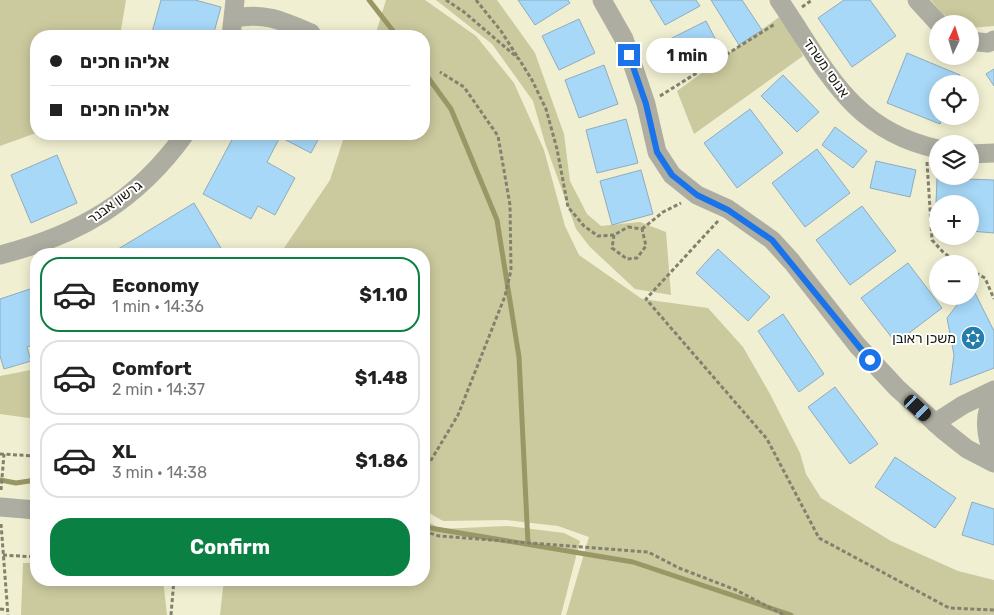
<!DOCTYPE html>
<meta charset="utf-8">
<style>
:root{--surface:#fff;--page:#f6f6f6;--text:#222;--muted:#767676;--line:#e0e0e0;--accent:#0b8043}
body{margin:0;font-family:Rubik,"Noto Sans Hebrew",sans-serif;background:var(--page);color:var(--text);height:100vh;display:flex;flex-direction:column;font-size:19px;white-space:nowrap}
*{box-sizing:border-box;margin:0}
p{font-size:16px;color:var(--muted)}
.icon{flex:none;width:28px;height:28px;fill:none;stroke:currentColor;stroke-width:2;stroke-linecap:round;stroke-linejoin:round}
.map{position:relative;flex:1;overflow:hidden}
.side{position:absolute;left:30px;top:248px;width:400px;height:338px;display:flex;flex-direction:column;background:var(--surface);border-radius:20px;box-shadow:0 2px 12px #0003}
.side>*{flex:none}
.banner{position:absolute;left:30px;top:30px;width:400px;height:110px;border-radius:20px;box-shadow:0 2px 12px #0003;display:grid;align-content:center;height:110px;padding:0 20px;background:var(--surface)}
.needle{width:32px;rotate:4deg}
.tools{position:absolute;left:929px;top:15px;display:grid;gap:10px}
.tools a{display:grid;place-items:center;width:50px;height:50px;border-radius:50%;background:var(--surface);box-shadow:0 2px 12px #0003;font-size:25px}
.end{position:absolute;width:22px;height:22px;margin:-11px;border:6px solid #1a73e8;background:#fff;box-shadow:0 0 0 2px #fff}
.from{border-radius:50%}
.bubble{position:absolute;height:35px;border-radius:18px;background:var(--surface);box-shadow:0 2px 12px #0003;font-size:16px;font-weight:700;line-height:35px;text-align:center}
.car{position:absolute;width:15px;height:30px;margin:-15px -8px;border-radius:6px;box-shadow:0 0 4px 1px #0007;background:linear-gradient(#222 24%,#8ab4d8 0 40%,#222 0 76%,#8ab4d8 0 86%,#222 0)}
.banner b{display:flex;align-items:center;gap:18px;height:48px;font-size:19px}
.banner b+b{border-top:1px solid var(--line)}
.banner i{width:12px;height:12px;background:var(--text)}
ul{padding:9px 0 0;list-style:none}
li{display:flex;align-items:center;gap:15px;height:75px;margin:0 10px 8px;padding:0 10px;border:2px solid var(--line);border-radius:20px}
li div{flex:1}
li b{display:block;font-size:19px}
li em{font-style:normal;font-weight:700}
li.active{border-color:var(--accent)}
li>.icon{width:45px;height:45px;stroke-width:1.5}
.button{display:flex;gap:10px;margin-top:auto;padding:10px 20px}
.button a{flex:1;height:58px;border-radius:20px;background:var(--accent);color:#fff;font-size:20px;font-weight:700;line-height:58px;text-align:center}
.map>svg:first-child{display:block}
.green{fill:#cbc99e}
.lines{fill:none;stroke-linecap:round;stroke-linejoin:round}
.stream{stroke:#9a9766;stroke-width:5}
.building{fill:#a7d8f7;stroke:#91abbd}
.path{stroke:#82816d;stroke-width:3;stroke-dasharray:4 2.5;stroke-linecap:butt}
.minor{stroke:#aeada1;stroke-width:19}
.route{stroke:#1a73e8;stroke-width:6}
.labels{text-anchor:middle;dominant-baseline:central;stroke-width:4;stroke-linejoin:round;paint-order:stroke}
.street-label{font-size:14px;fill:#1a190f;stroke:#fff}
.poi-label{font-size:14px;fill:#1a190f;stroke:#fff;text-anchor:end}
</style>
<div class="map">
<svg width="994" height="615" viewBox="0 0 994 615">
<rect width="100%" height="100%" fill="#f0efd1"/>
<g class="green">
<path d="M 0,0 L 126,0 L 120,36 L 36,36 L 36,133 L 0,146 Z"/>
<path d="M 386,0 L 425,0 L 476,36 L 514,83 L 544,150 L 565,226 L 579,255 L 642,299 L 708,308 L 743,347 L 770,394 L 800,453 L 806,474 L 821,498 L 891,541 L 958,571 L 994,580 L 994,615 L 566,615 L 589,537 L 558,526 L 506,520 L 443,521 L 424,510 L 424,254 L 280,254 L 330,180 L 345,134 L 424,134 L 424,36 L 375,36 Z"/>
<path d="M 436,0 L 497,0 L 535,53 L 564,134 L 570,181 L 587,214 L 601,226 L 640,222 L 666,232 L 671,295 L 635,289 L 590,247 L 576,229 L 545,143 L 533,101 L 492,44 Z"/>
<path d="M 931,0 L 994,0 L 994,26 L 970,28 L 970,24 C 950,24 943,15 931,0 Z"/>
<path d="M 782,15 L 803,56 L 694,134 L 677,91 Z"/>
<path d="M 36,369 L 36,419 L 0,414 L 0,376 Z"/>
<path d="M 424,519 L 440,529 L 507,526 L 564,533 L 580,541 L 561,615 L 220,615 L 224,579 L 424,579 Z"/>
<path d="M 23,563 L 36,563 L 36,579 L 163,579 L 167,615 L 21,615 Z"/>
</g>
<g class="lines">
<g class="stream">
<path d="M 369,0 L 397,36"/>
<path d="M 424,72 L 451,109 L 497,220 L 519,357 L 528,544"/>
<path d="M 0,480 L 16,483 L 36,480"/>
<path d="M 424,527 L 633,562 L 791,615"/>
</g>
</g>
<g class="building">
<path d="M 161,0 L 195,0 L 221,7 L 213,36 L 151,36 Z"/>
<path d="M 518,0 L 568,0 L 570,3 L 535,25 Z"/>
<path d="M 650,0 L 696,0 L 700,6 L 665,25 Z"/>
<path d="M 711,0 L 742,0 L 762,30 L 739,45 Z"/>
<path d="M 844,0 L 870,0 L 896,36 L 852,67 L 818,18 Z"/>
<path d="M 579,19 L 595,53 L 559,70 L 542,36 Z"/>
<path d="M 706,21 L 721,50 L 685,68 L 670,39 Z"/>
<path d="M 907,53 L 960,75 L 956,84 L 938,84 L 938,116 L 943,116 L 940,124 L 887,103 Z"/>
<path d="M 604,65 L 618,104 L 579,118 L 565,80 Z"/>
<path d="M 994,69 L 994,86 L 986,74 Z"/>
<path d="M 783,75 L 819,112 L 797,132 L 761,96 Z"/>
<path d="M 750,109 L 783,153 L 737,188 L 704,143 Z"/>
<path d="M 626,119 L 638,163 L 597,173 L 586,130 Z"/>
<path d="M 835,127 L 867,151 L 853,168 L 822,145 Z"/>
<path d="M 235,134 L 321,134 L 311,153 L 280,137 L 267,162 L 295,178 L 275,215 L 258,206 L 251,219 L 203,194 Z"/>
<path d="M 817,149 L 850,193 L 805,227 L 772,183 Z"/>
<path d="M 57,155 L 77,203 L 31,223 L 11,175 Z"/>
<path d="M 876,161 L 916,170 L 910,197 L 870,188 Z"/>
<path d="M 641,170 L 653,214 L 612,225 L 600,181 Z"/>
<path d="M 937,178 L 994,180 L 994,233 L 970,231 L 970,204 L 938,204 L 938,230 L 935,230 Z"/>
<path d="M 194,203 L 222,250 L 215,254 L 110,254 Z"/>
<path d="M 862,206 L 896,251 L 850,285 L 816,240 Z"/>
<path d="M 718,249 L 770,297 L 748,321 L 696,273 Z"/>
<path d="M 908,263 L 942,308 L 896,343 L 861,298 Z"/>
<path d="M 36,287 L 36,344 L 27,347 L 31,361 L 4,369 L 0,356 L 0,299 Z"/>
<path d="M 972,287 L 994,331 L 994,368 L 950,385 L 954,355 L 947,318 L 964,296 L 970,296 L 970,289 Z"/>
<path d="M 783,314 L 824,374 L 799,392 L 758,331 Z"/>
<path d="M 835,387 L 878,444 L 850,464 L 808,407 Z"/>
<path d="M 895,457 L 956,498 L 935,528 L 875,487 Z"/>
<path d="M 972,502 L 994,509 L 994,545 L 962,535 Z"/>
</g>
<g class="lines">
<g class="path">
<path d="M 446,0 L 464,12 L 519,59 L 532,80 L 546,109 L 557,149 L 568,207 L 584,226 L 598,236 L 614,235"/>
<path d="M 476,0 L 501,31 L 517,56"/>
<path d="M 802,7 L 812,0"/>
<path d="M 660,96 L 775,24"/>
<path d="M 927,162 L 932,240 L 943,252 L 959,264"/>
<path d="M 718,221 L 646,299 L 767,439 L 819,538 L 949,608 L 994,610"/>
<path d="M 628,227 L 642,229 L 646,246 L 637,258 L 627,259 L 612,248 L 614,235 Z"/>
<path d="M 642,229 L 663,212 L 681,203"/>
<path d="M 970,270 L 985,278 L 994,299"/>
<path d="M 0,454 L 36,456"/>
<path d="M 424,472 L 458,415 L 505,296 L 511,270 L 510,205 L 498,136 L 464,87 L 440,72"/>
<path d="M 1,490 L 4,454"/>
<path d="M 1,524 L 8,615"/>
<path d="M 424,531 L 439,536 L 648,552 L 679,568 L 736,590 L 784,615"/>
<path d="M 3,555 L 36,557"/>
<path d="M 0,609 L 8,610"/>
<path d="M 171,615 L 174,579"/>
</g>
<g class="minor">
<path d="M 602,0 L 624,39 L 646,104 L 657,152 L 672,175 L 697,195 L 728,209 L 772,240 L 792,262 L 857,345 L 897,388 L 943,430 L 967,449 L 994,463"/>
<path d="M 779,0 C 825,67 850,130 938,149"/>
<path d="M 917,0 L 939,24"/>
<path d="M 234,18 C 265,12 283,21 311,33"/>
<path d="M 231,36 L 235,0"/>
<path d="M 970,41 L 988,43 L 994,40"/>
<path d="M 970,154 L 994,153"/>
<path d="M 0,255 C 79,235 137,201 185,134"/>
<path d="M 994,396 C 983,414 985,436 994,455"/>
<path d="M 935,423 L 963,405 L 994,390"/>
<path d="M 0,507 L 36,510"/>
</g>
</g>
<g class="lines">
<path class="route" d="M 629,55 L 646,104 L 657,152 L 672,175 L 697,195 L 728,210 L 772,240 L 870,360"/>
</g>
<defs>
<g id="synagogue-disc" transform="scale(1.25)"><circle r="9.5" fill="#247dab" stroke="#fff"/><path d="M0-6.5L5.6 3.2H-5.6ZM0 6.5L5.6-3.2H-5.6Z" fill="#fff"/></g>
</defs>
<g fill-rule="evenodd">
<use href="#synagogue-disc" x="973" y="338"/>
</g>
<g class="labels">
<g class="street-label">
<text transform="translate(826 68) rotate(55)">אנוסי משהד</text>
<text transform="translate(115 202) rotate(-36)">גרשון אבנר</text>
</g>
<g class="poi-label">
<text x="956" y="338">משכן ראובן</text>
</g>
</g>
</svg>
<div class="tools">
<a><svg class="needle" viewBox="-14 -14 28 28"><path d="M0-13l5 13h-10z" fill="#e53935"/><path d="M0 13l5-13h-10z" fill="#767676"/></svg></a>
<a><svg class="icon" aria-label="locate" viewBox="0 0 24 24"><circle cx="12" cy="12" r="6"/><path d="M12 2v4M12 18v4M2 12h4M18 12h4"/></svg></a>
<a><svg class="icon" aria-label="layers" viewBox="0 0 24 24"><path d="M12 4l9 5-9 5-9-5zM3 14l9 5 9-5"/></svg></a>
<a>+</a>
<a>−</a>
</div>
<i class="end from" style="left:870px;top:360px"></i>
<i class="end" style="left:629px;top:55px"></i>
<div class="bubble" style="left:646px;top:38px;width:82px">1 min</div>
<i class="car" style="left:918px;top:408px;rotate:133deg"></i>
<div class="banner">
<b><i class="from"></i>אליהו חכים</b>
<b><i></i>אליהו חכים</b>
</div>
<section class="side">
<ul>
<li class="active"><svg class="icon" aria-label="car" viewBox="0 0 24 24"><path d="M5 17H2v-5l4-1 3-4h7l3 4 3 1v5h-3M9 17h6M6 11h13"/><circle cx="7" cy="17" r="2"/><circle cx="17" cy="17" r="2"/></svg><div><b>Economy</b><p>1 min · 14:36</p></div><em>$1.10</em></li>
<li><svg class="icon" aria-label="car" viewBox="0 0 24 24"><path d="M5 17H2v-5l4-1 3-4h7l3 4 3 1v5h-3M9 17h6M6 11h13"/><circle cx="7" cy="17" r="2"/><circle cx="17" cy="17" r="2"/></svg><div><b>Comfort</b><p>2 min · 14:37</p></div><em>$1.48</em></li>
<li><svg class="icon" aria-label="car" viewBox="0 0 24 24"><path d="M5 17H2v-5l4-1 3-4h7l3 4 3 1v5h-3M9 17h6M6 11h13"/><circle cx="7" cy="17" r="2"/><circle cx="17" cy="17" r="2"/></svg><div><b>XL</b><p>3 min · 14:38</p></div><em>$1.86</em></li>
</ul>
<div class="button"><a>Confirm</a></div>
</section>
</div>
